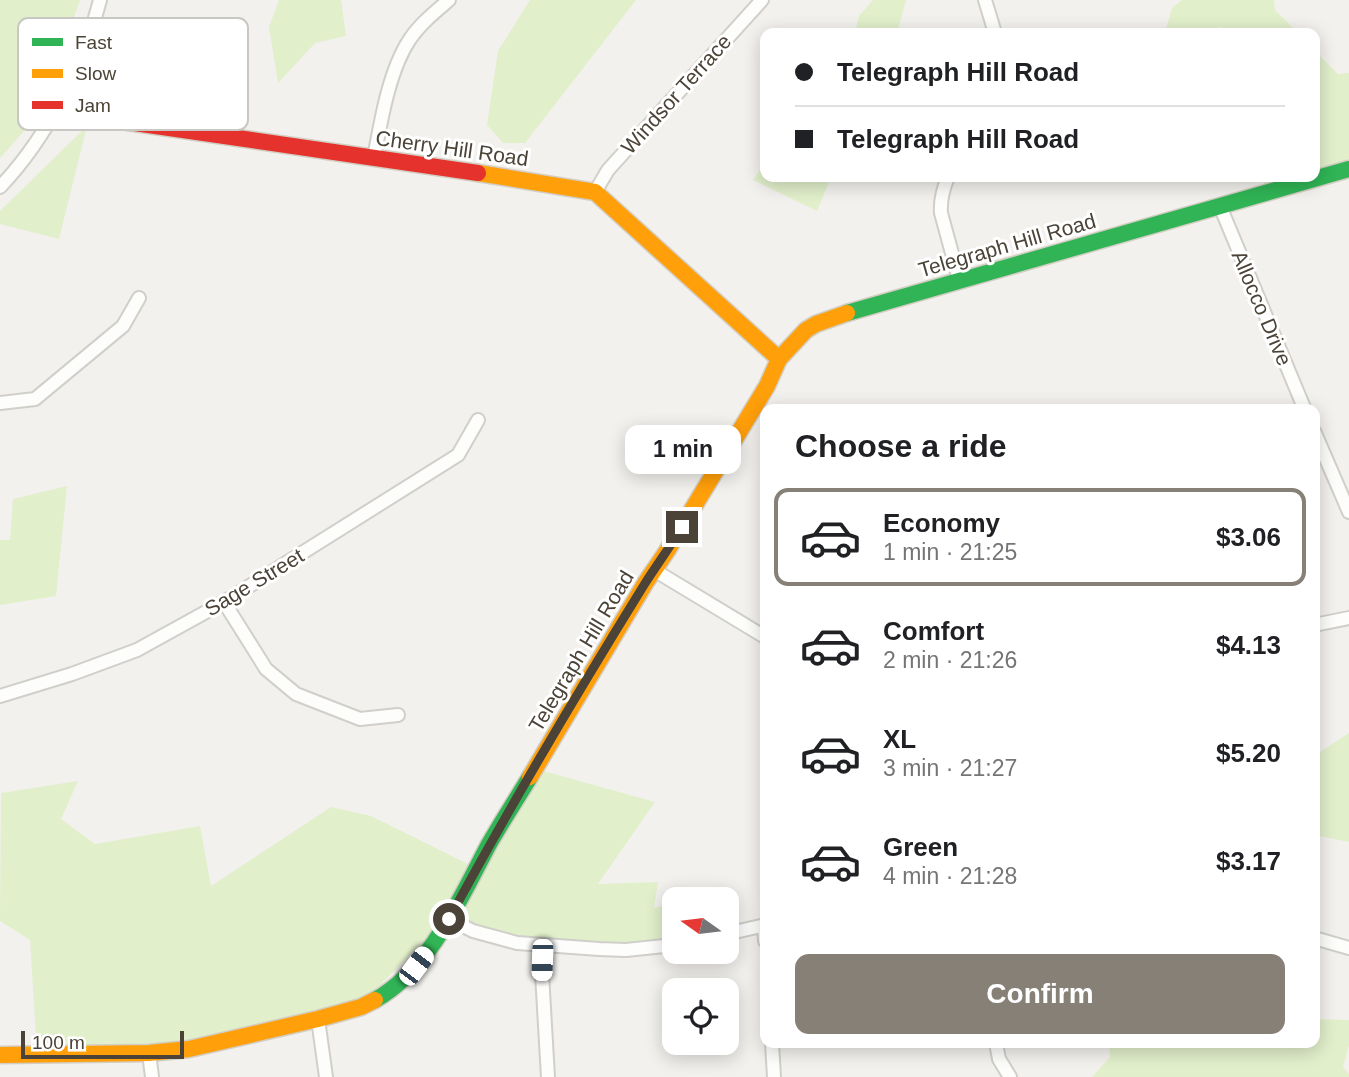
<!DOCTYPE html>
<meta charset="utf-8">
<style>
:root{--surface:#fff;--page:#f2f2f2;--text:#202124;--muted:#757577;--line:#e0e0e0;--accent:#868077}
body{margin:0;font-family:Helvetica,sans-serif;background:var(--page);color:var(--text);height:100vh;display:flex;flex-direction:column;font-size:26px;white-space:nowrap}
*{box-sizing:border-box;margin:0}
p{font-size:23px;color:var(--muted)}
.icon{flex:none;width:38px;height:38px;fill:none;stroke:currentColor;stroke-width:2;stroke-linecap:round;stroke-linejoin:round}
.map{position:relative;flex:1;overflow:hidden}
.panel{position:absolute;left:760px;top:404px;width:560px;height:644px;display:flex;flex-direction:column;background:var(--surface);border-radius:14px;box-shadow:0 4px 18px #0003}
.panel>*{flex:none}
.top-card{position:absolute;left:760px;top:28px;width:560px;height:154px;border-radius:14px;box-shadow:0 4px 18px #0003;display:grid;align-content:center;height:154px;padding:0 35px;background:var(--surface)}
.needle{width:46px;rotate:284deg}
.controls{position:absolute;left:662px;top:887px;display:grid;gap:14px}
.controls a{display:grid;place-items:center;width:77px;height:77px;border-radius:14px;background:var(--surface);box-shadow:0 4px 18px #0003;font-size:35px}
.scale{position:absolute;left:21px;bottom:18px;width:163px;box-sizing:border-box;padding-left:7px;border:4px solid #4b4337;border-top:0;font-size:19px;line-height:24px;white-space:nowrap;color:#4b4337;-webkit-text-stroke:5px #fff;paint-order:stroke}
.end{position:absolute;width:32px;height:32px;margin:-16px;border:9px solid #4b4337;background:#fff;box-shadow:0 0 0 4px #fff}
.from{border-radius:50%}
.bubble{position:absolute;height:49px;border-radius:14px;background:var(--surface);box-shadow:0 4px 18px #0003;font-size:23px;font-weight:700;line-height:49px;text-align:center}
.car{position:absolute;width:21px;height:42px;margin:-21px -10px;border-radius:9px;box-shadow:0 0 5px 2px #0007;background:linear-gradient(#fff 24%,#345 0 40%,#fff 0 76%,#345 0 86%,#fff 0)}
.top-card b{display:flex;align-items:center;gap:24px;height:66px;font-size:26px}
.top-card b+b{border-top:2px solid var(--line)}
.top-card i{width:18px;height:18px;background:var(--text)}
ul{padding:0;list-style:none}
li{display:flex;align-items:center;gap:21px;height:98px;margin:0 14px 10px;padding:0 21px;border:4px solid transparent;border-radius:14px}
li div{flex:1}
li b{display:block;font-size:26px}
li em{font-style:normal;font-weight:700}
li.on{border-color:var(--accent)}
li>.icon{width:63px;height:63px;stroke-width:1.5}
h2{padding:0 35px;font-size:32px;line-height:84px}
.button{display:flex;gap:14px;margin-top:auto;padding:14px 35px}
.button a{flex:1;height:80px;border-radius:14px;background:var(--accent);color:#fff;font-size:28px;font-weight:700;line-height:80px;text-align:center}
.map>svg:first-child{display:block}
.green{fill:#e1efcb}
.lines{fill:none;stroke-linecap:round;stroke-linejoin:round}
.street-casing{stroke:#d1cfca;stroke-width:16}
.fast-casing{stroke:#d3cec3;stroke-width:19}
.slow-casing{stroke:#d3cec3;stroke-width:19}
.jam-casing{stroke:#d3cec3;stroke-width:19}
.street{stroke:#fdfdfc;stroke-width:12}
.fast{stroke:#30b455;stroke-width:16}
.slow{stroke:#ff9f0a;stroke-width:16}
.jam{stroke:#e5322d;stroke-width:16}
.route{stroke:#4b4337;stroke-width:9}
.labels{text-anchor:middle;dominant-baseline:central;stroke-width:6;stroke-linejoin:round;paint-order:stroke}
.street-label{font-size:21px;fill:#4b4337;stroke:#fff}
.key{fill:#fff;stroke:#c9c7c3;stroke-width:2}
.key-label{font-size:19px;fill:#4b4337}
</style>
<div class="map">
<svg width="1349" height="1077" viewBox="0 0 1349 1077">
<rect width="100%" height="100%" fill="#f3f1ed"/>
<g class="green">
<path d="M 0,0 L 80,0 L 40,113 L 0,158 Z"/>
<path d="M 279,0 L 341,0 L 346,36 L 315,43 L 278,83 L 269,27 Z"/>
<path d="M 530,0 L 636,0 L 525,143 L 503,143 L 487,125 L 498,51 Z"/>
<path d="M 873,0 L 906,0 L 897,33 L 855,33 L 859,16 Z"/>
<path d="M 1182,0 L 1274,0 L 1275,10 L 1298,33 L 1224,33 L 1222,27 L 1180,33 L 1165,33 L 1172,8 Z"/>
<path d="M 1314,50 L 1338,74 L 1349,73 L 1349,172 L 1268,197 L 1262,177 L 1314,177 Z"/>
<path d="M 87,126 L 59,239 L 0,224 L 0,211 Z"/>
<path d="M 765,162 L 765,177 L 831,177 L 817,211 L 753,180 Z"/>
<path d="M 67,486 L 56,596 L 0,605 L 0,540 L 10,540 L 13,499 Z"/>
<path d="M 1349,733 L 1349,842 L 1314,835 L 1314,756 Z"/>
<path d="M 533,768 L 655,802 L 598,884 L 658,882 L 654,908 L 674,903 L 674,942 L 574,950 L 442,923 L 353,1012 L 166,1050 L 37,1053 L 30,940 L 0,921 L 1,793 L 78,781 L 61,819 L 95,844 L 200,826 L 211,886 L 331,807 L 371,816 L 476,868 Z"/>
<path d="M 1314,1019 L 1349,1020 L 1349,1045 L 1343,1067 L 1349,1074 L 1349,1077 L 1092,1077 L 1110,1057 L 1109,1043 L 1314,1043 Z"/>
</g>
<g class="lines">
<g class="street-casing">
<g id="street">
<path d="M 985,0 L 995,33"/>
<path d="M 374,158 C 381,121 389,70 410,39 C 420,24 435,12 449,0"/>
<path d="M 948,177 C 943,189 940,200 941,213 L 959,279"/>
<path d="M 0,187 C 47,138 84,65 100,0"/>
<path d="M 595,192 L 608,170 L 762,0"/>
<path d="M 1220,206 L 1305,410"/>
<path d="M 0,403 L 35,399 L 123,326 L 139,298"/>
<path d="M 1314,431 L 1349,512"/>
<path d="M 654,570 L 765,637"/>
<path d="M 224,602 L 266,669 L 296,694 L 360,719 L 398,715"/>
<path d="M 1314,625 L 1349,618"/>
<path d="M 0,696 L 72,674 L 137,650 L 224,602 L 458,455 L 478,420"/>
<path d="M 449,919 L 473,931 L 517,943 L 599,949 L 626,950 L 674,945"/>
<path d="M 764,925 L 765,941"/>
<path d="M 726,934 L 765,925"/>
<path d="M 1314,938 L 1349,948"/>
<path d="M 543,946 L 542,974 L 548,1077"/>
<path d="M 318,1019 L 326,1077"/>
<path d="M 772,1043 L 774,1077"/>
<path d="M 996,1043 L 999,1059 L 1010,1077"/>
<path d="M 149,1053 L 152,1077"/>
</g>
</g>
<g class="fast-casing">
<g id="fast">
<path d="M 847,313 L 1349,169"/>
<path d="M 375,1000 C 429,970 460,899 488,846 C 501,823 516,800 530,777"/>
</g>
</g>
<g class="slow-casing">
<g id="slow">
<path d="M 478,173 L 595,192 L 779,359"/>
<path d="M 530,777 L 646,582 L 667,551 L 767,386 L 779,359 L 806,330 L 816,324 L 847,313"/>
<path d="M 0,1055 L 149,1053 L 189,1049 L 318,1019 L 361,1007 L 375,1000"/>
</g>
</g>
<g class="jam-casing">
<path id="jam" d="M 59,102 L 80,113 L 100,118 L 478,173"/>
</g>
<use href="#street" class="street"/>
<use href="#fast" class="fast"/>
<use href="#slow" class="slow"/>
<use href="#jam" class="jam"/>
</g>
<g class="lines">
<path class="route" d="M 449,919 C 510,806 576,695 644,585 C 656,566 670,547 682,527"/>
</g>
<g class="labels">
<g class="street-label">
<text transform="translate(676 94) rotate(-48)">Windsor Terrace</text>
<text transform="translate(452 148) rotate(8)">Cherry Hill Road</text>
<text transform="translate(1007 245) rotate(-16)">Telegraph Hill Road</text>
<text transform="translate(1262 308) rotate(67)">Allocco Drive</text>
<text transform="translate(254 582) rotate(-31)">Sage Street</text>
<text transform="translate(581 651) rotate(-59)">Telegraph Hill Road</text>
</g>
</g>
<rect x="18" y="18" width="230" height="112" rx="10" class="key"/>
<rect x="32" y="38" width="31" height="8" fill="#30b455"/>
<rect x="32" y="69" width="31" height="9" fill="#ff9f0a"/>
<rect x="32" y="101" width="31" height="8" fill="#e5322d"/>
<g class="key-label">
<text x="75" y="49">Fast</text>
<text x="75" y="80">Slow</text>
<text x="75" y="112">Jam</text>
</g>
</svg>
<div class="controls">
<a><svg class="needle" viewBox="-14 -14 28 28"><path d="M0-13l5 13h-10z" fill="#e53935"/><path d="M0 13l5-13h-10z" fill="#757577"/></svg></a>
<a><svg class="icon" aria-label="locate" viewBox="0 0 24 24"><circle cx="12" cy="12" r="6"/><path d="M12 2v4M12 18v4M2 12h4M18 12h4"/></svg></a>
</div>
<div class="scale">100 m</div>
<i class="end from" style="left:449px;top:919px"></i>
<i class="end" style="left:682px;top:527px"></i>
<div class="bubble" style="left:625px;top:425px;width:116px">1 min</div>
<i class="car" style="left:542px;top:960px;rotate:182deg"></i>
<i class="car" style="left:416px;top:966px;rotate:37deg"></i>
<div class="top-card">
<b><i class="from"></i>Telegraph Hill Road</b>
<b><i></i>Telegraph Hill Road</b>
</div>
<section class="panel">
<h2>Choose a ride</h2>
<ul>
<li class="on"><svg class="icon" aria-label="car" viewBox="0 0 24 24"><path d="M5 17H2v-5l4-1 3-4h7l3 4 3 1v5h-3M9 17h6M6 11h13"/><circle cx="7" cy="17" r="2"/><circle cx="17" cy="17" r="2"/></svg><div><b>Economy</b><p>1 min · 21:25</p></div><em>$3.06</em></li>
<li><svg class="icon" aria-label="car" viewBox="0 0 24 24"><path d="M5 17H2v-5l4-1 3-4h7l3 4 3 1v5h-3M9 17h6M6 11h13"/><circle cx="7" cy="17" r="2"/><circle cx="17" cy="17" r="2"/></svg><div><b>Comfort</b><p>2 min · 21:26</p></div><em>$4.13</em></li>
<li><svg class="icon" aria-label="car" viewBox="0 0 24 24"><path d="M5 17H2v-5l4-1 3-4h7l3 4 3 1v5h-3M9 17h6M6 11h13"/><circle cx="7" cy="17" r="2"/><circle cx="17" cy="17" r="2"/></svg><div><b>XL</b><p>3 min · 21:27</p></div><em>$5.20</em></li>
<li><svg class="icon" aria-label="car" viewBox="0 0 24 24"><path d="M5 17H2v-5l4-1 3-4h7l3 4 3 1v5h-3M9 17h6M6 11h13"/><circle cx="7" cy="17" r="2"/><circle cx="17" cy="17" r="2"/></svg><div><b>Green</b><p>4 min · 21:28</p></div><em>$3.17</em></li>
</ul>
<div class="button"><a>Confirm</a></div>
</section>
</div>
